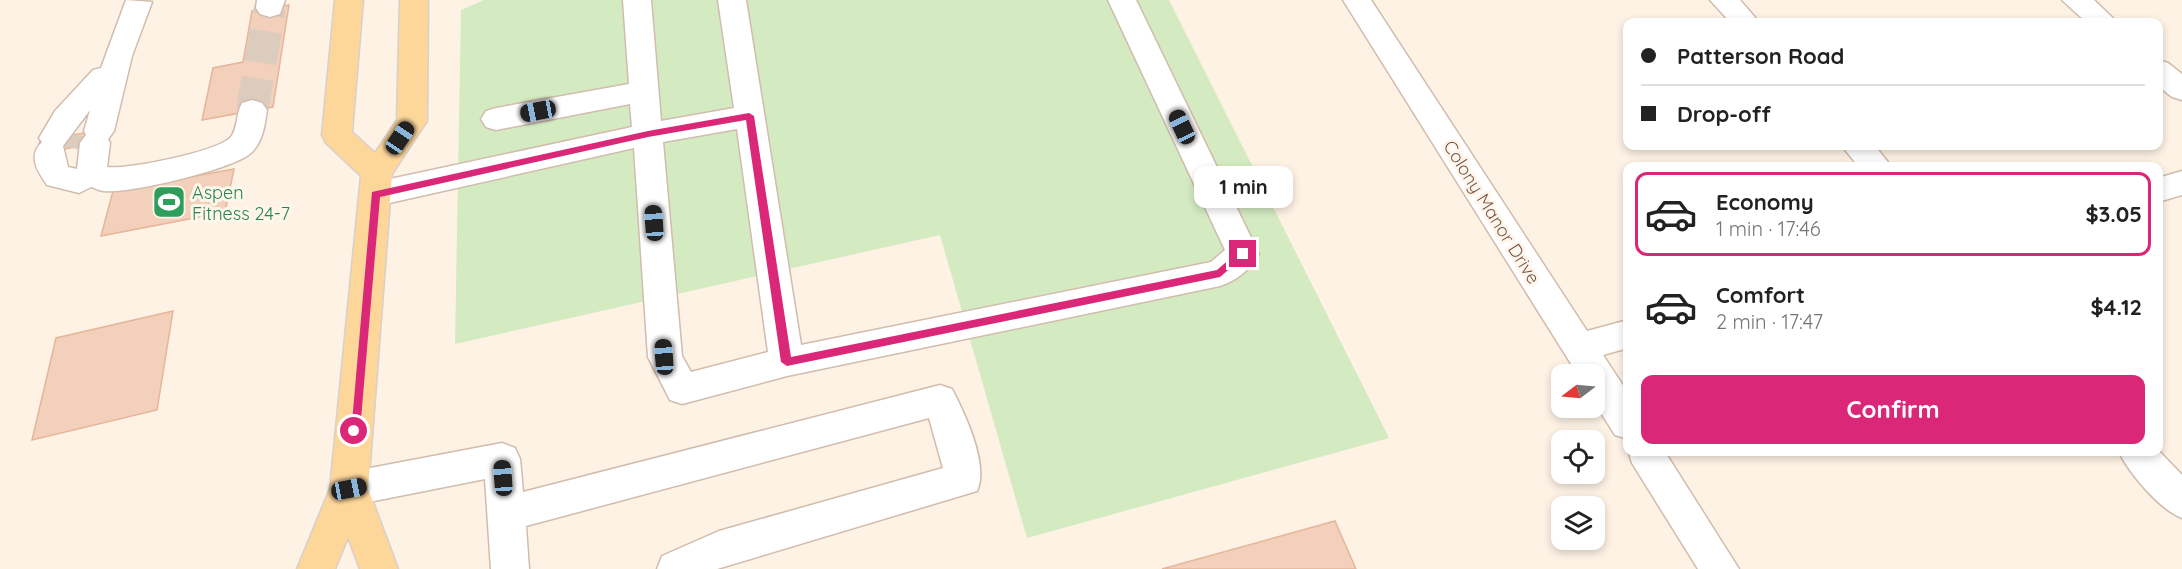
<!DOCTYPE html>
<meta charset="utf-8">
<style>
:root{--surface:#fff;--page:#f2f2f2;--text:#222;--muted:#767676;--line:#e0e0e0;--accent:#db2777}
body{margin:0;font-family:Quicksand,sans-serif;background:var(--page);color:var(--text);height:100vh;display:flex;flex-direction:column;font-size:22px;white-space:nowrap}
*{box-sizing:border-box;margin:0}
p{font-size:20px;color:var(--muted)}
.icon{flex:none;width:33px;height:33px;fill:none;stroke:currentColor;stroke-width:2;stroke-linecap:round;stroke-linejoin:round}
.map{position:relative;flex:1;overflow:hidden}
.panel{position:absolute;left:1623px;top:162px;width:540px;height:294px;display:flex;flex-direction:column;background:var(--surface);border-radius:12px;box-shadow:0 3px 9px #0003}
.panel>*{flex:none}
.guide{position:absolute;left:1623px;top:18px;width:540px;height:132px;border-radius:12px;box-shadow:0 3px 9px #0003;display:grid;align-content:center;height:132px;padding:0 18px;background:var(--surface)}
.needle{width:39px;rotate:254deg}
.controls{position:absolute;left:1551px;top:364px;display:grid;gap:12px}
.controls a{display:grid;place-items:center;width:54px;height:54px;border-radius:12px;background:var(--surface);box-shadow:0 3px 9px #0003;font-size:30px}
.end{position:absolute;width:27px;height:27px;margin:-14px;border:8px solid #db2777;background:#fff;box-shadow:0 0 0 3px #fff}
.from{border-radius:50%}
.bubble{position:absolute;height:42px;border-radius:12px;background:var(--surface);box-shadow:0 3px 9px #0003;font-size:20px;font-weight:800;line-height:42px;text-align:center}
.car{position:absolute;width:18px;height:36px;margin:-18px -9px;border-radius:8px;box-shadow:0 0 4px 2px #0007;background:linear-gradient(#222 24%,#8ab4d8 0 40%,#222 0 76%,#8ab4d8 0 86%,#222 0)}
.guide b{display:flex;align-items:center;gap:21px;height:57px;font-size:22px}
.guide b+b{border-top:2px solid var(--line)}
.guide i{width:15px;height:15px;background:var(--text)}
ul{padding:10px 0 0;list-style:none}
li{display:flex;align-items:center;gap:18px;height:84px;margin:0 12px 9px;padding:0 6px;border:3px solid transparent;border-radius:12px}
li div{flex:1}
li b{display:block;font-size:22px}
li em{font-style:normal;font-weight:800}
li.selected{border-color:var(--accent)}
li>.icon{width:54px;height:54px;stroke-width:1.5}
.action{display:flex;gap:12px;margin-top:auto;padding:12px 18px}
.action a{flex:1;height:69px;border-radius:12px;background:var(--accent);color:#fff;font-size:24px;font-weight:800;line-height:69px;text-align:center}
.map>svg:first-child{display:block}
.green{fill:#d4ebc2}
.building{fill:#f3d0bb;stroke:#e6b59a;stroke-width:1.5}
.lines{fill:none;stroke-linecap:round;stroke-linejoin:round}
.minor-tunnel{stroke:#dbccbd;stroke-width:32;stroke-dasharray:32 16;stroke-linecap:butt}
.minor-casing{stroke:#d1bcad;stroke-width:3}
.major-casing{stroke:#d9d0cc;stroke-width:3}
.minor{fill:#fff;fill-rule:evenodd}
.major{fill:#fdd69a;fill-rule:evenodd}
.route{fill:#db2777}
.labels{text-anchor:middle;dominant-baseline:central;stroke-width:6;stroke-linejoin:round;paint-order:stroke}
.leisure-label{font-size:18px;fill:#27864d;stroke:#fff6eb;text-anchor:start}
.street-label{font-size:18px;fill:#765849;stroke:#fff6eb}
</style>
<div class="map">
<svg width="2182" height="569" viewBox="0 0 2182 569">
<rect width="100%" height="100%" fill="#fdf2e4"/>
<path class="green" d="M 484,0 L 1169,0 L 1389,438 L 1027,538 L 940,235 L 455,344 L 461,10 Z"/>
<g class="building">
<path d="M 289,5 L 273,107 L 202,120 L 213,68 L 243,62 L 252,11 Z"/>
<path d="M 112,128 L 108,141 L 36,154 L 40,141 Z"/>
<path d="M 234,169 L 225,212 L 101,236 L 113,191 Z"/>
<path d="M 173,311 L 157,410 L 32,440 L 56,338 Z"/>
<path d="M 1335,521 L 1356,569 L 1162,569 Z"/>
</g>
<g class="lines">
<g class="minor-tunnel">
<path d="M 252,110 L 270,8"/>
<path d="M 72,148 L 75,135"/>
</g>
<g class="minor-casing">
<g id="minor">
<path d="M 126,0 L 152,2 L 132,56 L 114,131 L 108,139 L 110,143 L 107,167 C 126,170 215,152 230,138 C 238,130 236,113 242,103 L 252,100 L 262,103 L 267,110 C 265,124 263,142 251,153 C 234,169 129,194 104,191 C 100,191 95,188 91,187 L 79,193 L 47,185 C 38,172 27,156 42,142 L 39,138 L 55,111 L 93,70 L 101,68 ZM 90,110 L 84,131 L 86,135 L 80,143 L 77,169 L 68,167 L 63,146 Z"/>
<path d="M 257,0 L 285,0 L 280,14 L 270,17 L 260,14 L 256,8 Z"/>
<path d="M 623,0 L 651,0 L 661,121 L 734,108 L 718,0 L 746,0 L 801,345 L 1211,262 L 1225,250 L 1108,0 L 1136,0 L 1259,254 C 1251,269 1236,281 1220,286 L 787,376 L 682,404 L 670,400 L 648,357 L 634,148 L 376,206 L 365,202 L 360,194 L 365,186 L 376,182 L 632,127 L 630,104 L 496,130 L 486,127 L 481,119 L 486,111 L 496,108 L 629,84 ZM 737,129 L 768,352 L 691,372 L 682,356 L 663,142 Z"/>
<path d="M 1343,0 L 1371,0 L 1587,331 L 1628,320 L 1628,348 L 1603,355 L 1628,393 L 1628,439 L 1615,435 L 1594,402 L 1594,375 L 1578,375 Z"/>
<path d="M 1710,0 L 1740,0 L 1759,22 L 1730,22 Z"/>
<path d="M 2062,0 L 2094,0 L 2117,22 L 2086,22 Z"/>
<path d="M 2158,60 L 2168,63 L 2182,74 L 2182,100 L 2172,97 L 2158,86 Z"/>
<path d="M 1842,146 L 1875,146 L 1891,166 L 1858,166 Z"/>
<path d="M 2182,171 L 2182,195 L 2158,202 L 2158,178 Z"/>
<path d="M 940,385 L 952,389 C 965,414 989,465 977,491 L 717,569 L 657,569 L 662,556 L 719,531 L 943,468 L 929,418 L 526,526 L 529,569 L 491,569 L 485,479 L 349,506 L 336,501 L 330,489 L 336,477 L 349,472 L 502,443 L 515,448 L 520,459 L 523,492 Z"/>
<path d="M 1628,450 L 1665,452 L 1739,569 L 1698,569 L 1632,463 Z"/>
<path d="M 2158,450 L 2182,475 L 2182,518 C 2160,510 2129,473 2119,452 Z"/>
</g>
</g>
<g class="major-casing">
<path id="major" d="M 335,0 L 363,0 L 352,132 L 375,153 L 397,120 L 400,0 L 428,0 L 427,121 L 392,174 L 368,489 L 398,569 L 360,569 L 348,537 L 335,569 L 297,569 L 330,489 L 361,176 L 326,143 L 322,135 Z"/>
</g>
<use href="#minor" class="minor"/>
<use href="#major" class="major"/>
</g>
<path class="route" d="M 749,113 L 754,116 L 791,357 L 1217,270 L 1239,251 L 1247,254 L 1220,277 L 787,366 L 781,362 L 746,120 L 648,137 L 380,197 L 360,431 L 358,434 L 351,434 L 372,192 L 648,131 Z"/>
<defs>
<g id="stadium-square" transform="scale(1.725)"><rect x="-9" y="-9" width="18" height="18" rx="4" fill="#2e9e5b" stroke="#fff6eb"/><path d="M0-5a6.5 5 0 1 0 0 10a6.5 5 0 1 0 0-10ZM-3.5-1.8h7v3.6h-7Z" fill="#fff"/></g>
</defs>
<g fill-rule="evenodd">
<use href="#stadium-square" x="169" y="202"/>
</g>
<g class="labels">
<g class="leisure-label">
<text x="192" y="192">Aspen<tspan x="192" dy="21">Fitness 24-7</tspan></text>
</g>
<g class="street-label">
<text transform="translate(1492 212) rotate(58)">Colony Manor Drive</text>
</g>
</g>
</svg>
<div class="controls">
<a><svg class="needle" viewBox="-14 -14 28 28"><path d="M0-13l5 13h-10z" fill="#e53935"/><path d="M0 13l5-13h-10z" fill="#767676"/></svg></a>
<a><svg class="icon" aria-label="locate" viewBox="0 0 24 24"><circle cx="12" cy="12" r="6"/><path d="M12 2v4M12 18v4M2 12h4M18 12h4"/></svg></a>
<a><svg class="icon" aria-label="layers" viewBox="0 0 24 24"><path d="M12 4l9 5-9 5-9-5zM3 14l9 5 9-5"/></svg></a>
</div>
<i class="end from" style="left:354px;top:431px"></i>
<i class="end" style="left:1243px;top:254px"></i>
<div class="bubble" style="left:1194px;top:166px;width:99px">1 min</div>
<i class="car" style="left:538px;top:111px;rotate:259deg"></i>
<i class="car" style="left:1182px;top:127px;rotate:335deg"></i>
<i class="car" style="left:400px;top:138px;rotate:34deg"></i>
<i class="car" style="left:654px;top:223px;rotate:356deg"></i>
<i class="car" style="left:664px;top:357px;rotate:356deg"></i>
<i class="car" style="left:503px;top:478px;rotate:356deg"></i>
<i class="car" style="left:349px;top:489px;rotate:79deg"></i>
<div class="guide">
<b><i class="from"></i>Patterson Road</b>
<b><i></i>Drop-off</b>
</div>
<section class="panel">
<ul>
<li class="selected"><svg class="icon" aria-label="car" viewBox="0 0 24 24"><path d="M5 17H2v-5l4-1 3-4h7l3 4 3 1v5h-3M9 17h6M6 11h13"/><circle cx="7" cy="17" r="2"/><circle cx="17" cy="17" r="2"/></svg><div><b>Economy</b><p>1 min · 17:46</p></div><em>$3.05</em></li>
<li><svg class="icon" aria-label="car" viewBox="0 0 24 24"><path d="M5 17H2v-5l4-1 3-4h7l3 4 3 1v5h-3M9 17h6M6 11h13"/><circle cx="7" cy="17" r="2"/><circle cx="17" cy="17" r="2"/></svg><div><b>Comfort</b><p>2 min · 17:47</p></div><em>$4.12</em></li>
</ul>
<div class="action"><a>Confirm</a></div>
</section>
</div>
